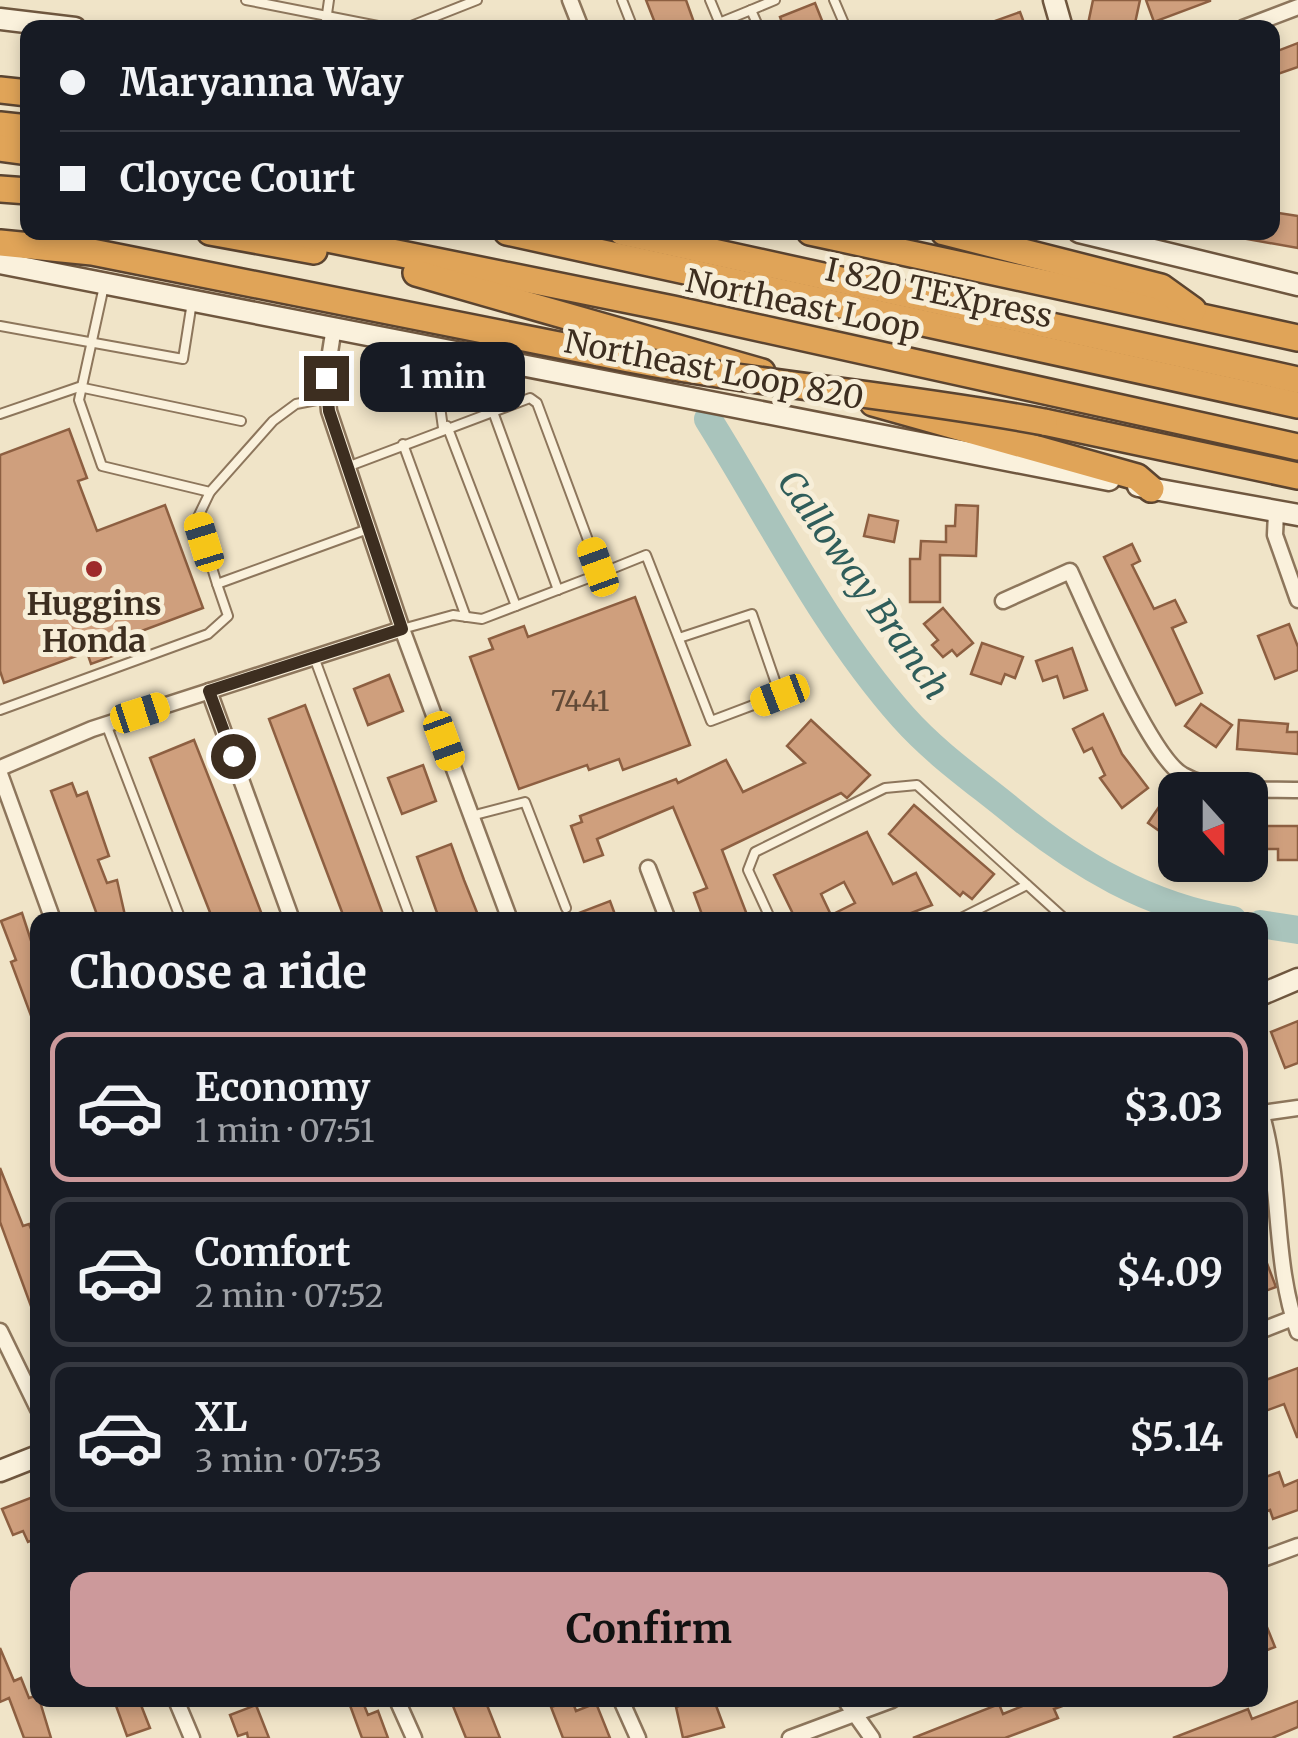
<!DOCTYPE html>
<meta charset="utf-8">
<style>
:root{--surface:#171b24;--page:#20242c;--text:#f1f3f6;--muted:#9ea1a6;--line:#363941;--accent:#cc999b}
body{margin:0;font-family:Merriweather,serif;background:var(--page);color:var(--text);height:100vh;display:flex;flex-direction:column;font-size:38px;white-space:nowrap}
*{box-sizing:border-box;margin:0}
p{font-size:32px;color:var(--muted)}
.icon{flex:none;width:55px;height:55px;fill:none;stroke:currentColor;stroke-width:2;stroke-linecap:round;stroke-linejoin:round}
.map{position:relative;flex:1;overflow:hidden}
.drawer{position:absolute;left:30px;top:912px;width:1238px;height:795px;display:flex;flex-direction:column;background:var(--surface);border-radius:20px;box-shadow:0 5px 15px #0003}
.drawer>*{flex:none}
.top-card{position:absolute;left:20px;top:20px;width:1260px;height:220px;border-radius:20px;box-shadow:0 5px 15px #0003;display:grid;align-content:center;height:220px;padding:0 40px;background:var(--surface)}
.needle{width:65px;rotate:159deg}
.buttons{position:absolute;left:1158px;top:772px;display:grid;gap:20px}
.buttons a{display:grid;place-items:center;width:110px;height:110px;border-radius:20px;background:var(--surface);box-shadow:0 5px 15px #0003;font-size:50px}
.end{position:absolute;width:45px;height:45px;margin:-22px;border:12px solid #3d2e20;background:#fff;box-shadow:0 0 0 5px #fff}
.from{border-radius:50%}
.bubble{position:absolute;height:70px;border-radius:20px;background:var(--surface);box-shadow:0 5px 15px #0003;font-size:32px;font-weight:700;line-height:70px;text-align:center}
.car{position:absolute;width:30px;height:60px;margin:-30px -15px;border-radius:12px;box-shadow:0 0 8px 2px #0007;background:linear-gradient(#f5c518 24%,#345 0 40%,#f5c518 0 76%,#345 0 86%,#f5c518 0)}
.top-card b{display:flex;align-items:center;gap:35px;height:95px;font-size:38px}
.top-card b+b{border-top:2px solid var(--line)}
.top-card i{width:25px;height:25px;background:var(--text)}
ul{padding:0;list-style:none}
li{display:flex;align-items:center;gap:30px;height:150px;margin:0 20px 15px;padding:0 20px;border:5px solid var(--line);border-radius:20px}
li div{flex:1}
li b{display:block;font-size:38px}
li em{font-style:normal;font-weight:700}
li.selected{border-color:var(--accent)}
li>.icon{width:90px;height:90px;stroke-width:1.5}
h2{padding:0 40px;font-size:45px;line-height:120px}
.button{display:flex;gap:20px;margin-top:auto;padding:20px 40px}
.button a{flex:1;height:115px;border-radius:20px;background:var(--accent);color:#111;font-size:40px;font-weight:700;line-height:115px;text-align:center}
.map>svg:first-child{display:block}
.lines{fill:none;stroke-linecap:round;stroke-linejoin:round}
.river{stroke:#a9c4bc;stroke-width:28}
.building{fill:#cf9f7d;stroke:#8d5f41;stroke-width:2.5;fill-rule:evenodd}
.lane-casing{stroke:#8d765c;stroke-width:12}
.street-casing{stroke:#8d765c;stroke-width:19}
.secondary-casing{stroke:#6f573f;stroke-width:25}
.highway-casing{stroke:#5b4430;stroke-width:30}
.lane{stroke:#faf1dc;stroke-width:8}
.street{stroke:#faf1dc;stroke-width:14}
.secondary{stroke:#faf1dc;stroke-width:20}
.highway{stroke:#e0a458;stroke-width:25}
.highway-bridge-casing{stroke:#5b4430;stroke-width:30;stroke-linecap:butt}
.highway-bridge{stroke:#e0a458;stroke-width:25}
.route{stroke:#3d2e20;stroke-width:12}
.poi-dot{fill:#9e2a2b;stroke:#f7eed8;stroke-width:4}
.labels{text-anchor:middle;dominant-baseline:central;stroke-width:10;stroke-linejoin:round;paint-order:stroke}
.number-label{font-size:28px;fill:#624a37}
.street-label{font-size:32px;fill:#3d2e20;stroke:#f7eed8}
.poi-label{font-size:32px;font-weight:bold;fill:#3d2e20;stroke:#f7eed8}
.water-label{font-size:35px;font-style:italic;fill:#2f5d5a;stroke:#f7eed8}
</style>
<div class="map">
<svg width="1298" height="1738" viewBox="0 0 1298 1738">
<rect width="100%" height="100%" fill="#f0e4c8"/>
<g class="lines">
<g class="river">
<path d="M 708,419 C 770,518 825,629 903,717 C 936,754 974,780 1012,811 C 1077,864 1149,907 1233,920"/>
<path d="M 1260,924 L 1298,930"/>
</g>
</g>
<g class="building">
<path d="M 646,0 L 686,0 L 696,28 L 657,28 Z"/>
<path d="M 1093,0 L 1140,0 L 1134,28 L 1088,24 Z"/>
<path d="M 1146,0 L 1210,0 L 1210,1 L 1154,22 Z"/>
<path d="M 815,3 L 825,28 L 784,28 L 780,17 Z"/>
<path d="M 1020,12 L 1026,28 L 982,28 L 981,26 Z"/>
<path d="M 1298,43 L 1298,67 L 1272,76 L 1272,53 Z"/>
<path d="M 1272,212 L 1298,216 L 1298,248 L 1247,239 L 1248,232 L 1272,232 Z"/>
<path d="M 69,429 L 87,478 L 78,481 L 97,531 L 165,505 L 203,608 L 120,639 L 124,652 L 91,664 L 87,652 L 4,683 L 0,671 L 0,455 Z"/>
<path d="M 956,505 L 978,506 L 976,556 L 940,555 L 940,602 L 910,602 L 910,559 L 920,559 L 921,541 L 946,542 L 946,526 L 955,526 Z"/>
<path d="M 869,515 L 898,521 L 894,542 L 864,536 Z"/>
<path d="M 1132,544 L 1140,561 L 1132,565 L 1154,609 L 1175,600 L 1186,622 L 1172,628 L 1202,693 L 1176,705 L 1104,557 Z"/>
<path d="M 635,597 L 690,745 L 623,770 L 619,759 L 589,770 L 587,765 L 519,789 L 470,657 L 493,649 L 489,639 L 524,626 L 528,637 Z"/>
<path d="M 943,608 L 973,643 L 957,656 L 952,650 L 943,657 L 932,645 L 938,640 L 924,624 Z"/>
<path d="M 1289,624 L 1298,647 L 1298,670 L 1275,679 L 1258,636 Z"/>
<path d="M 982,643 L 1023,657 L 1015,678 L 1005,674 L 1001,684 L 971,674 Z"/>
<path d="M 1072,648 L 1087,690 L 1064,698 L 1057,676 L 1043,681 L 1036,661 Z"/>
<path d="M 389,675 L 403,711 L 368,725 L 354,689 Z"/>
<path d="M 1201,704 L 1232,725 L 1216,747 L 1185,726 Z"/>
<path d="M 305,705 L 335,785 L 385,920 L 345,920 L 301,804 L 269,719 Z"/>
<path d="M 1103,714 L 1122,754 L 1148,788 L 1122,808 L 1100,778 L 1105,775 L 1092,748 L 1084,752 L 1073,729 Z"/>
<path d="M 811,720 L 870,775 L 847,798 L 841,793 L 722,850 L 749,920 L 704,920 L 694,893 L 707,888 L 673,807 L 597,839 L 603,855 L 584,862 L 571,826 L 582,822 L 580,816 L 676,779 L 678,783 L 726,760 L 743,792 L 805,763 L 787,746 Z"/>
<path d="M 1239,720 L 1288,724 L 1287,732 L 1298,732 L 1298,754 L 1237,749 Z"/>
<path d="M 194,740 L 231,834 L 264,920 L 213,920 L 180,836 L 150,758 Z"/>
<path d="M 423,765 L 436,801 L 402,814 L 388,778 Z"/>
<path d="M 72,783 L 77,796 L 87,792 L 109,856 L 98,860 L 107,883 L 117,880 L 126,920 L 99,920 L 51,791 Z"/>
<path d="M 1161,804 L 1175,814 L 1175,842 L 1148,823 Z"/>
<path d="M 914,805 L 994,874 L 972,899 L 963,892 L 960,896 L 889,834 Z"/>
<path d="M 1250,826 L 1298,826 L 1298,860 L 1278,860 L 1278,849 L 1250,849 Z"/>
<path d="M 867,832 L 893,884 L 916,873 L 932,905 L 893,920 L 796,920 L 774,875 ZM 844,882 L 855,903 L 831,915 L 821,894 Z"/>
<path d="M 451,844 L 464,880 L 480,920 L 440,920 L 436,910 L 417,857 Z"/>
<path d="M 610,901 L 617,920 L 563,920 L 563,919 Z"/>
<path d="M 22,913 L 38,962 L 36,1029 L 11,962 L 16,960 L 1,921 Z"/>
<path d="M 1298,1021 L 1298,1063 L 1285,1068 L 1271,1032 Z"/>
<path d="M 0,1168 L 23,1226 L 29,1224 L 38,1245 L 38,1325 L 0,1222 Z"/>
<path d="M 1260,1245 L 1276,1287 L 1260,1293 Z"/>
<path d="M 1298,1368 L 1298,1437 L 1297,1437 L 1284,1404 L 1260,1413 L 1260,1382 Z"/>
<path d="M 1279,1472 L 1284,1486 L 1298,1480 L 1298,1510 L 1273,1519 L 1270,1510 L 1260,1514 L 1260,1479 Z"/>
<path d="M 38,1495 L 38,1538 L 28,1542 L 23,1531 L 13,1535 L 2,1509 Z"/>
<path d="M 1260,1610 L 1275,1647 L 1260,1653 Z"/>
<path d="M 0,1648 L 14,1681 L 21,1678 L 29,1698 L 38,1695 L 51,1738 L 24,1738 L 9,1698 L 0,1702 Z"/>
<path d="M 122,1700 L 139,1700 L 150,1728 L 127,1736 L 115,1703 Z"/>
<path d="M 348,1700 L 362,1700 L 368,1715 L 378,1711 L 388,1738 L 362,1738 Z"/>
<path d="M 469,1700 L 485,1700 L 500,1738 L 466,1738 L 453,1706 Z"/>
<path d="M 572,1700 L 576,1711 L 596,1703 L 610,1738 L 563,1738 L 551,1707 Z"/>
<path d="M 694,1700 L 714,1700 L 724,1727 L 683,1738 L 676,1707 Z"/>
<path d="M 1024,1700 L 1076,1701 L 1054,1709 L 1058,1718 L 1005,1738 L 913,1738 L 999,1704 L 1003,1714 L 1025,1705 Z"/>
<path d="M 1298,1701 L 1298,1727 L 1272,1738 L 1173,1738 L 1248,1709 L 1252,1719 Z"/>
<path d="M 256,1705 L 269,1738 L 248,1738 L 247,1733 L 238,1736 L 230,1715 Z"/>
</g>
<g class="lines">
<g class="lane-casing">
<g id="lane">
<path d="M 246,0 L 388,28"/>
<path d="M 622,0 L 633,28"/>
<path d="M 710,0 L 720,24"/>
<path d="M 834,0 L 846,28"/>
<path d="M 719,23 L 751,10"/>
<path d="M 325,28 L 329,0"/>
<path d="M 406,28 L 477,0"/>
<path d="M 759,28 L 751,10 L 775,0"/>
<path d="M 104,286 L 79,400 L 102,466 L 210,492 L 273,421 L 296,404 L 327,398"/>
<path d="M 0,326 L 183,359 L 192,302"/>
<path d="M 432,348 L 443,428"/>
<path d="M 492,409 L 558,590"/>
<path d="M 0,414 L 79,387 L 241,421"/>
<path d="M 447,426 L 516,606"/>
<path d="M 403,444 L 466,617"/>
<path d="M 347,467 L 530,398 L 537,403 L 598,567 L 594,576 L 482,619 L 453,615 L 402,629"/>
<path d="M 210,492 L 197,519 L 217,584"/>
<path d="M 594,576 L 646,555 L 711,721 L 780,695 L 752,614 L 679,638"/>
<path d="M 314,657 L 411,920"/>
<path d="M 0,710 L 208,634 L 228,616 L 217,584 L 368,529"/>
<path d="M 106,724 L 181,920"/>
<path d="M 471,816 L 525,802 L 566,908"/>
<path d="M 771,920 L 748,870 L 755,852 L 885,788 L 917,785 L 1066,920"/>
<path d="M 957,920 L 1027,885"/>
</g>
</g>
<g class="street-casing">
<g id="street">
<path d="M 570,0 L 581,28"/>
<path d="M 1243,28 L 1298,7"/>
<path d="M 334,327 L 326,378 L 329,411 L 402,629 L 510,920"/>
<path d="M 1276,512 L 1275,535 L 1298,600"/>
<path d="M 1003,601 L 1070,571 C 1088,610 1150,757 1183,775 C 1214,793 1263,789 1298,790"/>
<path d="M 209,691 L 292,920"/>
<path d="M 0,768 L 92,729 L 402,629"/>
<path d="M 0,774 L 53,920"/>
<path d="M 648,868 L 668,920"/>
<path d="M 1260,1109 C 1283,1181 1272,1260 1298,1332"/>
<path d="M 1262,1113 L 1298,1108"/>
<path d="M 0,1331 L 38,1409"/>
<path d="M 1260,1331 L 1293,1318"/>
<path d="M 1260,1560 L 1298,1546"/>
<path d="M 176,1700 L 192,1738"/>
<path d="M 397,1700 L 414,1738"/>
<path d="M 621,1700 L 638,1738"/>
<path d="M 845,1700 L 872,1738"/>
<path d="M 790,1738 L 892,1700"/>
</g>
</g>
<g class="secondary-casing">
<g id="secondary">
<path d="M 1054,0 L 1062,28"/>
<path d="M 0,19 L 75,28"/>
<path d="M 1079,232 L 1298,285"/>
<path d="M 0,263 L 1109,480"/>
<path d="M 1138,486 L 1298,515"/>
<path d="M 1260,995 L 1298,979"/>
<path d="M 0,1471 L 38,1456"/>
</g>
</g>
<g class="highway-casing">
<g id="highway">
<path d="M 0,90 L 28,93"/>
<path d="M 0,125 L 28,128"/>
<path d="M 0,148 L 28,152"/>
<path d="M 0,189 L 28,191"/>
<path d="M 210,232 L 314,251"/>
<path d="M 293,232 L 673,309 L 1298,447"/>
<path d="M 507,232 L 1298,405"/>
<path d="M 622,232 L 1298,380"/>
<path d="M 810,232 L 1298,338"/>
<path d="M 944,232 L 1161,287 L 1193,310"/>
<path d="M 0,243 L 92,252 L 599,353"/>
<path d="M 416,273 L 762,372"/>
<path d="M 873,403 L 1137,477 L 1151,489"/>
<path d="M 1044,422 L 1298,476"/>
</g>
</g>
<use href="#lane" class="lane"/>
<use href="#street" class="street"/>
<use href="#secondary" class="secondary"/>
<use href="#highway" class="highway"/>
<g class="highway-bridge-casing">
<path id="highway-bridge" d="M 599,353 C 747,384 896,394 1044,422"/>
</g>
<use href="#highway-bridge" class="highway-bridge"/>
</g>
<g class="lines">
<path class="route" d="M 233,756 L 209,691 L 402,629 L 329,411 L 326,378"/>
</g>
<circle class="poi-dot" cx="94" cy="569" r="10"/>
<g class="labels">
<g class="number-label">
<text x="580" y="701">7441</text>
</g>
<g class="street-label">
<text transform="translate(939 293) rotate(12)">I 820 TEXpress</text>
<text transform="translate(803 305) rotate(12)">Northeast Loop</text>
<text transform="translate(714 370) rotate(11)">Northeast Loop 820</text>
</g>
<g class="poi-label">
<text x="94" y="604">Huggins<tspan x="94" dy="37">Honda</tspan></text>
</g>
<g class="water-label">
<text transform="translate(863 585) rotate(55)">Calloway Branch</text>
</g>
</g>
</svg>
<div class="buttons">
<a><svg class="needle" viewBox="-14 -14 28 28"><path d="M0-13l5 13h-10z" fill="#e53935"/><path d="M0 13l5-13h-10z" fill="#9ea1a6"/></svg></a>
</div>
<i class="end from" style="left:233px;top:756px"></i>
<i class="end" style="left:326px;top:378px"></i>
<div class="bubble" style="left:360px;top:342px;width:165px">1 min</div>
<i class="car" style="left:204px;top:542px;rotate:343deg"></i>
<i class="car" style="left:598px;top:567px;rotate:340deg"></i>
<i class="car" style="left:780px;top:695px;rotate:249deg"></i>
<i class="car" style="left:140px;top:713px;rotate:72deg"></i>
<i class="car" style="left:444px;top:741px;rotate:160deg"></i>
<div class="top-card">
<b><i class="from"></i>Maryanna Way</b>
<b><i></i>Cloyce Court</b>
</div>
<section class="drawer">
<h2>Choose a ride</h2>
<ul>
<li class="selected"><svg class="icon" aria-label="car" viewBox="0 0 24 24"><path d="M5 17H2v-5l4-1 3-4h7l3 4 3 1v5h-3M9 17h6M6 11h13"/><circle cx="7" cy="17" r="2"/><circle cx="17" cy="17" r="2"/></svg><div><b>Economy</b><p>1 min · 07:51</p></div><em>$3.03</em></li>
<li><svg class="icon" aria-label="car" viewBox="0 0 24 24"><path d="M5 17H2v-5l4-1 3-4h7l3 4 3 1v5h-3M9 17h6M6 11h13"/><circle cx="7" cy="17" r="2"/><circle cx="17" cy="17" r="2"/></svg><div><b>Comfort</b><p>2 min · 07:52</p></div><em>$4.09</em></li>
<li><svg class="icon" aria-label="car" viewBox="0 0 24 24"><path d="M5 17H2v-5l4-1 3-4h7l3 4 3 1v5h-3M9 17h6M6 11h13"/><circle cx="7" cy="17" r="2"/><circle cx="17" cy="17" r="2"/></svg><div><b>XL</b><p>3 min · 07:53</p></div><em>$5.14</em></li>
</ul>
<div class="button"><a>Confirm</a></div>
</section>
</div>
